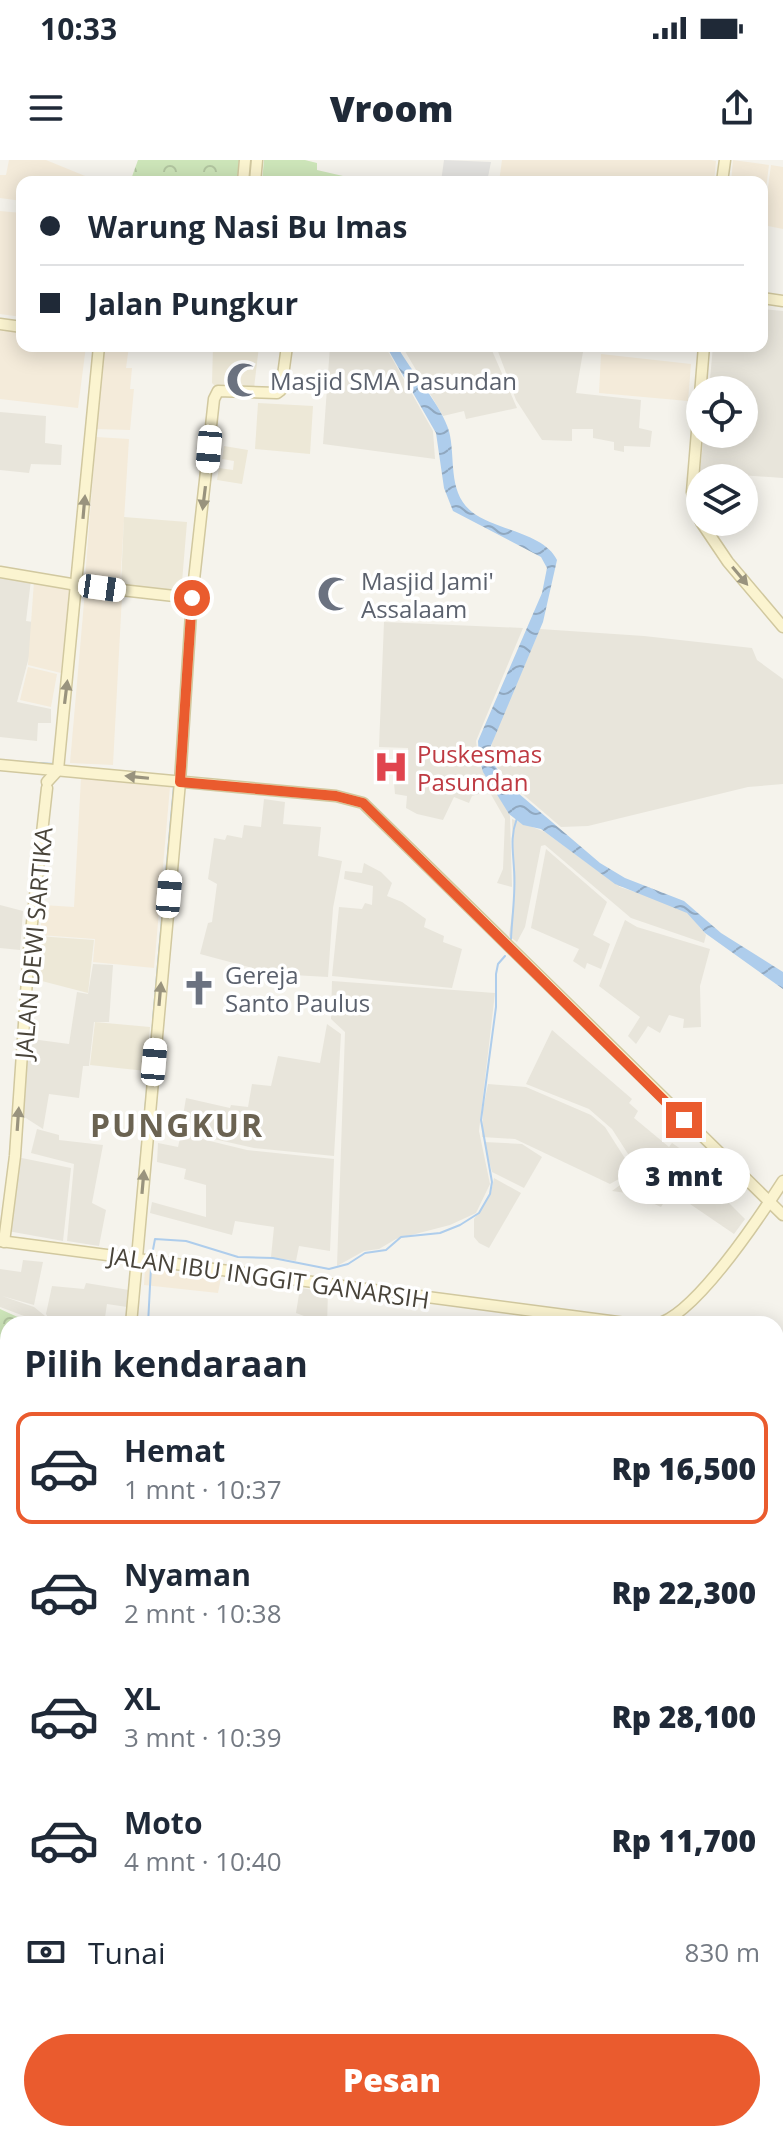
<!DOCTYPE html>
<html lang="id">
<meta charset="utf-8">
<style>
:root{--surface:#fff;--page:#f2f2f3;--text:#1f2937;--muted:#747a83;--line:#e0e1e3;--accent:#ea5b2e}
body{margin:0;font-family:"Open Sans",sans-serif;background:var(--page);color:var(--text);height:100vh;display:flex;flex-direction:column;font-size:30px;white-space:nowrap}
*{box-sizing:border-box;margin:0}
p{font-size:26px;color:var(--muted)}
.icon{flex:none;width:44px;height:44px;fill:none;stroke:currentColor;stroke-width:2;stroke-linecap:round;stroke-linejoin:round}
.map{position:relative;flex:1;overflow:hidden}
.details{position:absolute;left:0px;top:1156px;width:784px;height:826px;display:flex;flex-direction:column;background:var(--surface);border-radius:24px 24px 0 0;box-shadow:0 4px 20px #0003}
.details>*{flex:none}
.guide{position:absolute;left:16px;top:16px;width:752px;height:176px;border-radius:16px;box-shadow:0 4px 20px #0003;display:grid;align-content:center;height:176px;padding:0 24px;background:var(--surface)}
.tools{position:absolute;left:686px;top:216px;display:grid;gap:16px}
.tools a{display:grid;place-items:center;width:72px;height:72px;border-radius:50%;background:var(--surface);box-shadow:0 4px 20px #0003;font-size:40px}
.end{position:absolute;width:36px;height:36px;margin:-18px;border:10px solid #ea5b2e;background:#fff;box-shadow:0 0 0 4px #fff}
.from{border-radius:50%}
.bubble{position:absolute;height:56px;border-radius:28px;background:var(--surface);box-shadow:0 4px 20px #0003;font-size:26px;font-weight:800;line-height:56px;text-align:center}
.car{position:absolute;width:24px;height:48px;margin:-24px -12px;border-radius:10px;box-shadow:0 0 6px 2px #0007;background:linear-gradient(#fff 24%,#345 0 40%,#fff 0 76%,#345 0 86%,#fff 0)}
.guide b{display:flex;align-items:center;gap:28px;height:76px;font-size:30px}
.guide b+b{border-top:2px solid var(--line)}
.guide i{width:20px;height:20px;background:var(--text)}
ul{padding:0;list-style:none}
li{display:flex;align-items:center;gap:24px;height:112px;margin:0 16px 12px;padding:0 8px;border:4px solid transparent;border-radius:16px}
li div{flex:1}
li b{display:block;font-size:30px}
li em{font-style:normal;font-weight:800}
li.selected{border-color:var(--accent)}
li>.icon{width:72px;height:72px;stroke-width:1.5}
h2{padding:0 24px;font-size:36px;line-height:96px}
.pay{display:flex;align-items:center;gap:20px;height:88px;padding:0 24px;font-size:30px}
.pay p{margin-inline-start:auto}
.action{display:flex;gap:16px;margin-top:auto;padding:16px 24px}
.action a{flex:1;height:92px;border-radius:48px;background:var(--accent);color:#fff;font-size:32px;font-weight:800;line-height:92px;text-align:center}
.status{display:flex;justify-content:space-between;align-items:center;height:56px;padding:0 40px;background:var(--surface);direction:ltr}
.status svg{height:22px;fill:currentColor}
header{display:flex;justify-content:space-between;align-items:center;height:104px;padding:0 24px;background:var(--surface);font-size:36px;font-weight:800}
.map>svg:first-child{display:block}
.residential{fill:#e8e5db}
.commercial{fill:#f4ebda}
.education{fill:#ede8d7}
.grass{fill:#cde5b9}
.park{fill:url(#park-crowns)}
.parking{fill:#e4e3e0}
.water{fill:url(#water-waves)}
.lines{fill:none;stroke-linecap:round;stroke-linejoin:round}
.stream{stroke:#aecdec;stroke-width:2}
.secondary-casing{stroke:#d1c89f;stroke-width:13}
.primary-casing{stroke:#dcc573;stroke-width:14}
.secondary{stroke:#fbf4d0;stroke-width:10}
.primary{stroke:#f7e6a3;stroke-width:11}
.oneway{fill:#99937e}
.route{stroke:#ea5b2e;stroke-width:10}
.labels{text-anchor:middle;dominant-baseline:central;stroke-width:7;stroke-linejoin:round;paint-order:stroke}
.worship-label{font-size:24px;fill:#5b616d;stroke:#fff;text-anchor:start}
.health-label{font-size:24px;fill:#be3a42;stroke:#fff;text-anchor:start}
.street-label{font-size:24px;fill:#49443a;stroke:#fff}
.district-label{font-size:32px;font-weight:bold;letter-spacing:2px;fill:#6b6352;stroke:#fff}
</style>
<div class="status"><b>10:33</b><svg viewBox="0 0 49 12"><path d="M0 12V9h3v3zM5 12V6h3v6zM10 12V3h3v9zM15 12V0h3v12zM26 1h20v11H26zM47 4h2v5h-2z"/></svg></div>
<header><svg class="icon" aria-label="menu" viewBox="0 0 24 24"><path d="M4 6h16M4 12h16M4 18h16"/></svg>Vroom<svg class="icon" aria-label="share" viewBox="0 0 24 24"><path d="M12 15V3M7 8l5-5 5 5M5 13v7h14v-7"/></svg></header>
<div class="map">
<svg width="783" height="1981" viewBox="0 0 783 1981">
<defs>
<pattern id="park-crowns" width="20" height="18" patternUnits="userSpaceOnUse" patternTransform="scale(2)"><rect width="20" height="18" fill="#cde5b9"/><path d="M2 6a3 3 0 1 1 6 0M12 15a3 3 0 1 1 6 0" fill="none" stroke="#b2c6a0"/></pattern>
<pattern id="water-waves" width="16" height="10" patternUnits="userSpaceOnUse" patternTransform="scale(2)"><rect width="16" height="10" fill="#aecdec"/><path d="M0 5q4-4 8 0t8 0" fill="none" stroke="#90a8c0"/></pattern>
</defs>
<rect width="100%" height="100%" fill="#f5f3ec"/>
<g class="residential">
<path d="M 762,149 L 783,151 L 783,318 L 700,312 L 704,274 L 744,274 L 744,230 L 709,230 L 713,186 L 762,186 Z"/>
<path d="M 330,186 L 385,186 L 433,271 L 435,299 L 323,284 Z"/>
<path d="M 402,186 L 490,186 L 517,248 L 466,259 L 464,251 L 443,256 Z"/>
<path d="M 496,186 L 584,186 L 576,233 L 641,240 L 639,268 L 652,271 L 650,287 L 624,286 L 624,292 L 614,290 L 614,282 L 593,278 L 593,269 L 572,269 L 572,281 L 542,280 L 516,240 Z"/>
<path d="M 0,252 L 46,256 L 45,283 L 62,285 L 61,305 L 31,304 L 29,313 L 0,310 Z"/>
<path d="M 0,417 L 31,420 L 26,461 L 33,462 L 29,497 L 17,542 L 51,549 L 51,563 L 38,563 L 37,581 L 0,577 Z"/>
<path d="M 384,462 L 523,468 L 476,581 L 479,605 L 498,630 L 510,656 L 512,727 L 497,723 L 503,709 L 505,659 L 489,631 L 472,636 L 469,643 L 454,637 L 443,660 L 417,654 L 406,648 L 407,636 L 395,634 L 394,623 L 407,623 L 408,588 L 379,587 Z"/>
<path d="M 540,469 L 644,476 L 752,488 L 757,500 L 783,519 L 783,624 L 748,627 L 588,666 L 561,667 L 512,625 L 495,605 L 490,594 L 493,578 Z"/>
<path d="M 264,639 L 285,642 L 283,664 L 321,667 L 318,696 L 342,701 L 333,748 L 328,817 L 275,814 L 200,794 L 208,763 L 212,762 L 217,724 L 208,719 L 214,678 L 225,680 L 227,675 L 242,678 L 244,665 L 261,667 Z"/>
<path d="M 512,659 L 545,672 L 620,727 L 674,745 L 689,754 L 706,775 L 704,783 L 631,758 L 545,685 L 541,686 L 525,767 L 517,782 L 509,776 L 514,738 Z"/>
<path d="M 546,689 L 607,742 L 593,775 L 610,784 L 601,809 L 587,803 L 585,809 L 573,801 L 579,789 L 531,768 Z"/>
<path d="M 364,703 L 381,712 L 392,723 L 387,736 L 402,742 L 426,759 L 424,767 L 444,776 L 443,782 L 462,789 L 452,828 L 332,816 L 339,747 L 362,749 L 365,743 L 372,745 L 373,726 L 344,719 L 345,711 L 362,713 Z"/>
<path d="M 0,745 L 23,751 L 20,790 L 0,788 Z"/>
<path d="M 625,760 L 637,767 L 710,789 L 700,826 L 701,867 L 683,868 L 684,859 L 669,855 L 660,873 L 648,866 L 636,884 L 628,876 L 640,857 L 599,826 Z"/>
<path d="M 93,804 L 113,805 L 109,862 L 94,862 L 89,906 L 83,906 L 79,938 L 49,934 L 43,969 L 18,953 L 24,878 L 69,884 L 77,832 L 88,834 Z"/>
<path d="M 332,821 L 495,833 L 479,971 L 490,1024 L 476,1053 L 450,1065 L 396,1079 L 379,1089 L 364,1091 L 337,1106 L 345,872 L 331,859 Z"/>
<path d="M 327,864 L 341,874 L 334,996 L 254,988 L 205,977 L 209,960 L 183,956 L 186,938 L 230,948 L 231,945 L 248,947 L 252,924 L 271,926 L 278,896 L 320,903 Z"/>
<path d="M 552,870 L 632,939 L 629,943 L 638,951 L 634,958 L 669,987 L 672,983 L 691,996 L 683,1008 L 717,1031 L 745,1059 L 734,1074 L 671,1031 L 661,1047 L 633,1034 L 612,1031 L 639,1011 L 612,969 L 589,949 L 526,924 Z"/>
<path d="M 488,924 L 526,927 L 591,955 L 605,967 L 633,1011 L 610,1024 L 515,979 L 482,977 L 483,949 Z"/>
<path d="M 37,969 L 59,975 L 59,980 L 103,985 L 92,1043 L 106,1050 L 99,1086 L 67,1081 L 74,1004 L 31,993 Z"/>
<path d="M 181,974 L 247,990 L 334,999 L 330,1091 L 299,1086 L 296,1101 L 271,1097 L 274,1067 L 235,1061 L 232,1075 L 150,1053 L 152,1042 L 206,1057 L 206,1025 L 184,1019 L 186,1009 L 157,1002 L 158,983 L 178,987 Z"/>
<path d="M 484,982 L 522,984 L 542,997 L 524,1028 L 492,1012 Z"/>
<path d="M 12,996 L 71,1008 L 63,1081 L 2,1070 Z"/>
<path d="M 494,1018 L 521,1033 L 489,1088 L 479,1083 L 474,1077 L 474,1059 L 491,1033 Z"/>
<path d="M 23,1100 L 43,1102 L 34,1145 L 2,1136 L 34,1147 L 50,1160 L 46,1154 L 52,1126 L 84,1129 L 86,1123 L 129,1130 L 127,1147 L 107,1144 L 104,1164 L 55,1164 L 52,1161 L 53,1164 L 36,1164 L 24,1156 L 0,1147 L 0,1109 L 21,1112 Z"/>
<path d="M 300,1128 L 328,1132 L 327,1164 L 305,1164 L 304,1156 L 296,1153 Z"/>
<path d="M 8,1786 L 8,1974 L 113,1975 L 87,1981 L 0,1981 L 0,1972 L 5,1971 L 6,1927 L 0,1926 L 0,1846 Z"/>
<path d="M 414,1974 L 597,1974 L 597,1981 L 410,1981 Z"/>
</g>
<g class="commercial">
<path d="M 9,0 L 46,0 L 90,18 L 88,22 L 22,22 L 22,41 L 0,38 L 0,15 L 6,15 Z"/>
<path d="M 502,0 L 711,0 L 716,1 L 714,22 L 499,22 Z"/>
<path d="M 733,0 L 769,5 L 762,59 L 762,22 L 731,22 Z"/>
<path d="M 771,5 L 783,7 L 783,69 L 763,65 Z"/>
<path d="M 0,51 L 22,53 L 22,157 L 0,154 Z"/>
<path d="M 0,169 L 22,172 L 22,186 L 86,186 L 78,248 L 0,239 Z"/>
<path d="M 103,186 L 129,186 L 126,208 L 132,208 L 130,229 L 134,229 L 130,270 L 96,269 Z"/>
<path d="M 601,194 L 691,204 L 688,241 L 599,233 Z"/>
<path d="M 96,277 L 129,279 L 120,425 L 85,419 Z"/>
<path d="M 34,421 L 70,425 L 61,513 L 28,505 Z"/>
<path d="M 85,431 L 122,436 L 113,605 L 70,603 Z"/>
<path d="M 28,507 L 57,514 L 51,547 L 20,540 Z"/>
<path d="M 81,618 L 170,627 L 154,808 L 93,802 L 95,779 L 40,775 L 43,745 L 74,747 Z"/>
<path d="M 145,1109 L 221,1118 L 218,1133 L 144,1125 Z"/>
</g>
<g class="education">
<path d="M 213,186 L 259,186 L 254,228 L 216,227 L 212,223 Z"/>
<path d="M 258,243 L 313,246 L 310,294 L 255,289 Z"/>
<path d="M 224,286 L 248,290 L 242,324 L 217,320 L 219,308 L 233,310 L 234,301 L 222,299 Z"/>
<path d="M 124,357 L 187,362 L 181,434 L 121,425 Z"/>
<path d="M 37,776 L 94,780 L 88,833 L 34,819 Z"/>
<path d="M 95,862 L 150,867 L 146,911 L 90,905 Z"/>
</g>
<path class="grass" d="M 264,0 L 305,0 L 317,3 L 317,10 L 343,16 L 342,22 L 262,22 Z"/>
<g class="park">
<path d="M 138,0 L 239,0 L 237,22 L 130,22 Z"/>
<path d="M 0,1149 L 33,1164 L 8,1164 L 8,1700 L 0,1699 Z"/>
</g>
<path class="parking" d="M 444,0 L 491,2 L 487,22 L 441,22 Z"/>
<path class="water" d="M 386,186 L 397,186 C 410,210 442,246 449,271 C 456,298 447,332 472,352 C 495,370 544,373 557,400 L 543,462 L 490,588 L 490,599 L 511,627 L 600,703 L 625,718 L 684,741 L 721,773 L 783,812 L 783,829 L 705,773 L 687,753 L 615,724 L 541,669 L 523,665 L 509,654 L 483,612 L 479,598 L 478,581 L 542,433 L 547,408 L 541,397 L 453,351 L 444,328 L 436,273 Z"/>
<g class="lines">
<g class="stream">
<path d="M 5,601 L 55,604"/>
<path d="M 511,779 C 512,756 516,732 514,709 C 513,690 510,677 517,658"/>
<path d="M 153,860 L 174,625"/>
<path d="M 139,1018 L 153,863"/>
<path d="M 152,1095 L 155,1079 L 186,1081 L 238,1097 L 273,1098 L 329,1109 L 348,1104 L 365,1093 L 386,1090 L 401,1077 L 440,1073 L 460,1065 L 479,1053 L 490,1034 L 492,1022 L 481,960 L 496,847 L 496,814 L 498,804 L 505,796"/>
<path d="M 148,1164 L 151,1107"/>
<path d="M 0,1732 L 8,1733"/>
<path d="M 0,1930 L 8,1930"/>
<path d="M 138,1974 L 140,1981"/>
</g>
<g class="secondary-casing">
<g id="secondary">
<path d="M 243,22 L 245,0"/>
<path d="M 255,22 L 257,0"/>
<path d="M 722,22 L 725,0"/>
<path d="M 762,138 L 783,141"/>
<path d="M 0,164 L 22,167"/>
<path d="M 700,360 L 692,332 L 704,186"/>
<path d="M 701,362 L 728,402 L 783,467"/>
<path d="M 0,412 L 77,425 L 192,438"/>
<path d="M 0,605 L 336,636 L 363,643 L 783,1055"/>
<path d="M 47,622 L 58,610 L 99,186"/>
<path d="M 0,1081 L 633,1164"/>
<path d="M 4,1082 L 15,996 L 29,790 L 47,628"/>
<path d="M 131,1164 L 180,622 L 192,438 L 214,239 L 218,231 L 277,233 L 281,230 L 287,186"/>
<path d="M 656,1164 C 694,1157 761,1055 783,1021"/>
<path d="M 776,1329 L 783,1335"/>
<path d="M 776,1453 L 783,1446"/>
<path d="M 776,1562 L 783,1572"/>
</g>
</g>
<g class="primary-casing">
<g id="primary">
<path d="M 0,1714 L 8,1715"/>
<path d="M 0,1725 L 8,1725"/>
<path d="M 776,1745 L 783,1745"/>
<path d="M 776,1755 L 783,1755"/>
<path d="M 126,1974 L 129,1981"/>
</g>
</g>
<use href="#secondary" class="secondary"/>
<use href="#primary" class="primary"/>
</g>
<defs><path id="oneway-solid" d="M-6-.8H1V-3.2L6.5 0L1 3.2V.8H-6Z" transform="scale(2)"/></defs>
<g class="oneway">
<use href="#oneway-solid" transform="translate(204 338) rotate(97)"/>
<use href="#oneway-solid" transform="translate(84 347) rotate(-85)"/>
<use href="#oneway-solid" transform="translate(740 416) rotate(50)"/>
<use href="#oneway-solid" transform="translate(66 532) rotate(-83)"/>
<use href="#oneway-solid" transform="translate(137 617) rotate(-174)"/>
<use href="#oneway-solid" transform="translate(160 834) rotate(-85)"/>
<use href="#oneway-solid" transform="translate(18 959) rotate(-86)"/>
<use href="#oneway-solid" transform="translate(143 1022) rotate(-85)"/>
</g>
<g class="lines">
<path class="route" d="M 192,438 L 180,622 L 336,636 L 363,643 L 684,960"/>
</g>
<defs>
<g id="mosque-bare" transform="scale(2.76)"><path d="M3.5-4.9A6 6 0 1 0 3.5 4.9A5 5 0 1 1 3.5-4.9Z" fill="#6b7280" stroke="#fff" stroke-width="2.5" paint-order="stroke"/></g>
<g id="hospital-bare" transform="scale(2.76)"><path d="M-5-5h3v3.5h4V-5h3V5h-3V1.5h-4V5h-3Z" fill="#e0444e" stroke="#fff" stroke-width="2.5" paint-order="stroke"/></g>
<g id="church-bare" transform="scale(2.76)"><path d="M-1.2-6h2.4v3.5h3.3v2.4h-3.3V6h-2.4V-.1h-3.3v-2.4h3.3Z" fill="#6b7280" stroke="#fff" stroke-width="2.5" paint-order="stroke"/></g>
</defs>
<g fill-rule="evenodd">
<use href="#mosque-bare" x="244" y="220"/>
<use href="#mosque-bare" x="335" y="434"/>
<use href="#hospital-bare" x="391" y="607"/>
<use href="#church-bare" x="199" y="828"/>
</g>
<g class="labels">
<g class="worship-label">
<text x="270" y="220">Masjid SMA Pasundan</text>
<text x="361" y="420">Masjid Jami'<tspan x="361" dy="28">Assalaam</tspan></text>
<text x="225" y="814">Gereja<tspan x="225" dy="28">Santo Paulus</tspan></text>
</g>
<g class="health-label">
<text x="417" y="593">Puskesmas<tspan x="417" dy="28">Pasundan</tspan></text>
</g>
<g class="street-label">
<text transform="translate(33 783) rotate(-85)">JALAN DEWI SARTIKA</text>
<text transform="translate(269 1117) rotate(8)">JALAN IBU INGGIT GANARSIH</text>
</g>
<g class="district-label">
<text x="177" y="964">PUNGKUR</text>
</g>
</g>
</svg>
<div class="tools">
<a><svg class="icon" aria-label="locate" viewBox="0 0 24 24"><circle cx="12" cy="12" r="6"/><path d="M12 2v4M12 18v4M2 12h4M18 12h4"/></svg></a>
<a><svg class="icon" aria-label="layers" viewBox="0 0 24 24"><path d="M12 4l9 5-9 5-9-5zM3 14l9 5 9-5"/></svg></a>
</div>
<i class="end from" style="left:192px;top:438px"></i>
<i class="end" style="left:684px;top:960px"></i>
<div class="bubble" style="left:618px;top:988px;width:132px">3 mnt</div>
<i class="car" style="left:209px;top:289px;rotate:185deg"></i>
<i class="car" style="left:102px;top:428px;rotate:98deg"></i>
<i class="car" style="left:169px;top:734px;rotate:5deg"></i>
<i class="car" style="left:154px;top:902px;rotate:5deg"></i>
<div class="guide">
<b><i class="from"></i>Warung Nasi Bu Imas</b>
<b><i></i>Jalan Pungkur</b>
</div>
<section class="details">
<h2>Pilih kendaraan</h2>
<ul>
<li class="selected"><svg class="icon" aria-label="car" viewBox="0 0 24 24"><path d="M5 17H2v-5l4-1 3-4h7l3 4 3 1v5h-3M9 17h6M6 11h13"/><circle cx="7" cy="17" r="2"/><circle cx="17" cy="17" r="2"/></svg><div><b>Hemat</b><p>1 mnt · 10:37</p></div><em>Rp 16,500</em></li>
<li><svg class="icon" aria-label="car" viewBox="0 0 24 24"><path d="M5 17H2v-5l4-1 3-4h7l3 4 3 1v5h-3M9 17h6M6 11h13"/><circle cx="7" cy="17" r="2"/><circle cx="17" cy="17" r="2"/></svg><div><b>Nyaman</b><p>2 mnt · 10:38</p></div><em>Rp 22,300</em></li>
<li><svg class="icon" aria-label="car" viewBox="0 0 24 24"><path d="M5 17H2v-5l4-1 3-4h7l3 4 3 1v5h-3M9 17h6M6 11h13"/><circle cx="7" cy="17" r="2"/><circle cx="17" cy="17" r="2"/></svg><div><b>XL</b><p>3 mnt · 10:39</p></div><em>Rp 28,100</em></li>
<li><svg class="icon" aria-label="car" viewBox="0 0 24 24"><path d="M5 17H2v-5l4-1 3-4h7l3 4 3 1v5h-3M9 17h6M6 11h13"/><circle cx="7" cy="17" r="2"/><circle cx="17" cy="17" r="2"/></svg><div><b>Moto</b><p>4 mnt · 10:40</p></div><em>Rp 11,700</em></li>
</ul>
<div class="pay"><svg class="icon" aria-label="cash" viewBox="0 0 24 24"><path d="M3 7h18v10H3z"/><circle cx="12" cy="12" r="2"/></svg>Tunai<p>830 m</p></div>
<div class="action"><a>Pesan</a></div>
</section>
</div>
